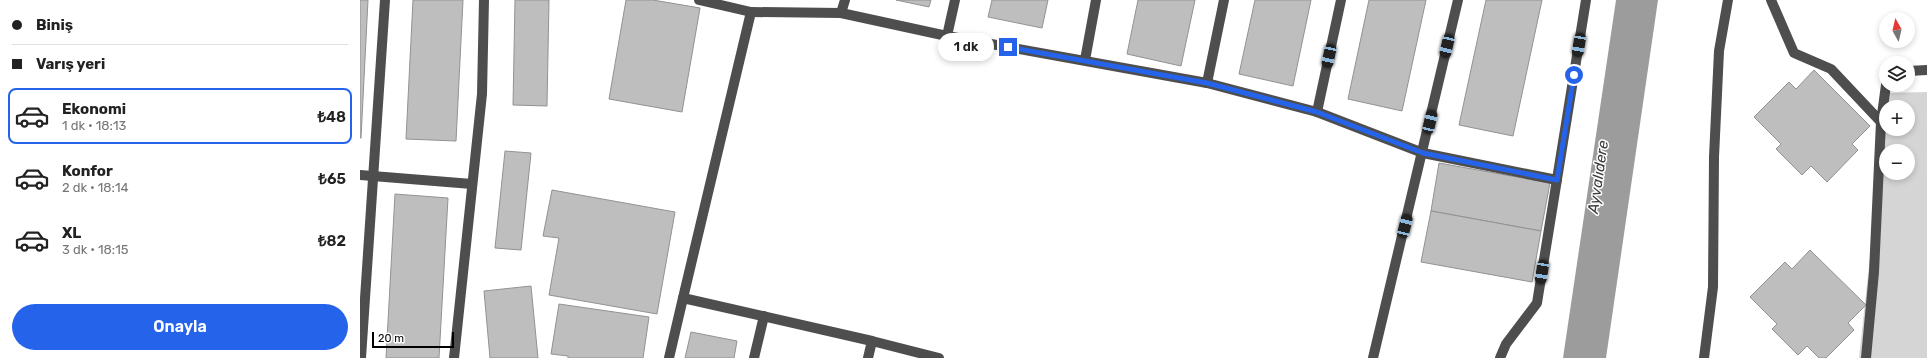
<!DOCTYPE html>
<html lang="tr">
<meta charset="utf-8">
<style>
:root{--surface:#fff;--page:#f6f6f6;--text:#222;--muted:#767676;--line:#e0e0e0;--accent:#2563eb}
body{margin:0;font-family:Rubik,sans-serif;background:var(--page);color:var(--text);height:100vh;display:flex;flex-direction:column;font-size:15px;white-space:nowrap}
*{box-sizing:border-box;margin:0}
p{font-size:13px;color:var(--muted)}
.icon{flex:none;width:22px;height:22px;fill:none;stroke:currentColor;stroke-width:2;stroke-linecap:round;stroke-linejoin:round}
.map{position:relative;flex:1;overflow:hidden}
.drawer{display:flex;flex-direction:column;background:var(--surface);width:360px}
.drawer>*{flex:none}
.guide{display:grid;align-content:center;height:88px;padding:0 12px;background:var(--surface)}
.needle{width:26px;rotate:352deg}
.buttons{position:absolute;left:1519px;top:12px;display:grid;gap:8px}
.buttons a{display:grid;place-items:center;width:36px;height:36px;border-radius:50%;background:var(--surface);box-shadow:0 2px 6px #0003;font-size:20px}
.scale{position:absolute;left:12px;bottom:10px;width:82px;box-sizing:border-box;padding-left:4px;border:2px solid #000;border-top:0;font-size:11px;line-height:14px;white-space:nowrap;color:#000;-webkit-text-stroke:3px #fff;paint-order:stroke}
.end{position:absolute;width:18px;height:18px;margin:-9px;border:5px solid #2563eb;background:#fff;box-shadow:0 0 0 2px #fff}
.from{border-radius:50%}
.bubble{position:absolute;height:28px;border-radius:14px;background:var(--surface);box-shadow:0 2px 6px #0003;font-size:13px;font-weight:600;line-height:28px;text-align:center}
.car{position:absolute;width:12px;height:24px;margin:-12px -6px;border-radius:5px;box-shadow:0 0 3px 1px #0007;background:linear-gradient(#222 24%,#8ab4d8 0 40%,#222 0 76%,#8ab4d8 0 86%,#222 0)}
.guide b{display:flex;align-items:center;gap:14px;height:38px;font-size:15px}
.guide b+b{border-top:1px solid var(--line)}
.guide i{width:10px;height:10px;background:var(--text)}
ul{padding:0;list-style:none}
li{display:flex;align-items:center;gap:12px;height:56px;margin:0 8px 6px;padding:0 4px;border:2px solid transparent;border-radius:8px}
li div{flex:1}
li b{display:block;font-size:15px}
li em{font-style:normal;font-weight:600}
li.current{border-color:var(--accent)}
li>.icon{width:36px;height:36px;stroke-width:1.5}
.cta{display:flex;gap:8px;margin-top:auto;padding:8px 12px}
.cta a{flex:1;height:46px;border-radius:24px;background:var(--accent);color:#fff;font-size:16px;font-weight:600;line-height:46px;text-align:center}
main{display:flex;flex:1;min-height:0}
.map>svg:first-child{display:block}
.green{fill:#d5d5d5;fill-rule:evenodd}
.water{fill:#9c9c9c}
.building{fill:#bebebe;stroke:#929292}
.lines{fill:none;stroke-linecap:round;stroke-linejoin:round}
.minor{stroke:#4e4e4e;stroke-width:10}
.route{stroke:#2563eb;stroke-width:5}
.labels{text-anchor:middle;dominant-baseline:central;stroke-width:3;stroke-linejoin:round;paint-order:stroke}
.water-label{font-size:15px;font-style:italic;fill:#3d3d3d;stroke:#fff}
</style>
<main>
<section class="drawer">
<div class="guide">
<b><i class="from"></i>Biniş</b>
<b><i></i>Varış yeri</b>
</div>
<ul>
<li class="current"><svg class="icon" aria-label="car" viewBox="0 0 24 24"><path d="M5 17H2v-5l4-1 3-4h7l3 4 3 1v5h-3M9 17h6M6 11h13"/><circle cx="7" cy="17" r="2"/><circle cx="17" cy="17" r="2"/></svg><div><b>Ekonomi</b><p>1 dk · 18:13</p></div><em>₺48</em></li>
<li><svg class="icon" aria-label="car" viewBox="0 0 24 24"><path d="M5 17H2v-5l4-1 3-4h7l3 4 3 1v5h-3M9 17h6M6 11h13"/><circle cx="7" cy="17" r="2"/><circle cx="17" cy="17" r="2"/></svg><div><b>Konfor</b><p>2 dk · 18:14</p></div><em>₺65</em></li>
<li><svg class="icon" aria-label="car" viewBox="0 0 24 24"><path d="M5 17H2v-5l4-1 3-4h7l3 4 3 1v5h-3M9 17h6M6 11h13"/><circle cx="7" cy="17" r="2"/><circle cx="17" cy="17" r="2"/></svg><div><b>XL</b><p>3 dk · 18:15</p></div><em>₺82</em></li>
</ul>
<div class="cta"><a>Onayla</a></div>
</section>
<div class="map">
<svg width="1567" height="358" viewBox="0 0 1567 358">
<rect width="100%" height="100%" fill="#fff"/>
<path class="green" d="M 1567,92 L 1567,358 L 1499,358 L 1526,109 L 1526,129 L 1548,129 L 1548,107 L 1526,107 L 1528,93 ZM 1526,151 L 1548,151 L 1548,173 L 1526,173 Z"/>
<path class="water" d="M 1256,0 L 1298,0 L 1246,358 L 1203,358 Z"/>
<g class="building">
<path d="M 0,0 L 8,0 L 1,138 L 0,138 Z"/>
<path d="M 53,0 L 103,0 L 96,141 L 46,139 Z"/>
<path d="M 155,0 L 189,0 L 187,106 L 153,105 Z"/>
<path d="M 266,0 L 293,0 L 340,8 L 322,112 L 249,99 Z"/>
<path d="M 536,0 L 571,0 L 569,7 Z"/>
<path d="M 632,0 L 688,0 L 682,28 L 628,17 Z"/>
<path d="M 778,0 L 835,0 L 821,66 L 767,54 Z"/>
<path d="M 895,0 L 951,0 L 933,86 L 879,74 Z"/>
<path d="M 1009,0 L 1066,0 L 1042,111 L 988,99 Z"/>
<path d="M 1126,0 L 1182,0 L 1153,136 L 1099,125 Z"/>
<path d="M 1454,70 L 1510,126 L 1492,144 L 1498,150 L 1467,182 L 1451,166 L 1442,175 L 1416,149 L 1421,144 L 1394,117 L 1429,82 L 1436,89 Z"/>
<path d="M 145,151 L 171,153 L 161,250 L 135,248 Z"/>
<path d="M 1079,163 L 1190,183 L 1181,231 L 1071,211 Z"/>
<path d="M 192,190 L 315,212 L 297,314 L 189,295 L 199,238 L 183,236 Z"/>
<path d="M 35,194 L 88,198 L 79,358 L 26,358 Z"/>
<path d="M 1071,211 L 1181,231 L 1172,282 L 1061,262 Z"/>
<path d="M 1450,250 L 1506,305 L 1488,323 L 1494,330 L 1466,358 L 1459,358 L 1447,346 L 1438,355 L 1412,329 L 1417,324 L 1390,297 L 1425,262 L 1432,269 Z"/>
<path d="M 171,286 L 178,358 L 130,358 L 124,291 Z"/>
<path d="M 199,304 L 289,317 L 283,358 L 208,358 L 208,356 L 191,354 Z"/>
<path d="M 331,332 L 377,341 L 374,358 L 325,358 Z"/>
</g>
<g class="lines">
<g class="minor">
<path d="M 339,0 L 391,12 L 481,13 L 587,36 L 847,83 L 957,112 L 1063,153 L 1197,180"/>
<path d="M 1411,0 L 1434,53 L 1471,69 L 1521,122 L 1514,272 L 1506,358"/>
<path d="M 481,13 L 485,0"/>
<path d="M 587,36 L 595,0"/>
<path d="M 725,60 L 736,0"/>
<path d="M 1548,71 L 1567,70"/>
<path d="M 847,83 L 864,0"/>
<path d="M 957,112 L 981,0"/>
<path d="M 1521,122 L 1526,85"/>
<path d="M 0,175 L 112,184"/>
<path d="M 323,298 L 391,12"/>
<path d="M 1,358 L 25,0"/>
<path d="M 94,358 L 122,94 L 124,0"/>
<path d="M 309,358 L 323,298 L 512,341 L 579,358"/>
<path d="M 394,358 L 404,316"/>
<path d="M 508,358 L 512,341"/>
<path d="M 1013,358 L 1098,0"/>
<path d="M 1140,358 L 1146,344 L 1177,303 L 1226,0"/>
<path d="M 1344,358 L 1353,287 L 1354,157 L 1359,51 L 1368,0"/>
</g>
</g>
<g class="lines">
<path class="route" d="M 648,47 L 847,83 L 957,112 L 1063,153 L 1197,180 L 1214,75"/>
</g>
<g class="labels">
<g class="water-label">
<text transform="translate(1238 177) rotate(-82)">Ayvalıdere</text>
</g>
</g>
</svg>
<div class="buttons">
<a><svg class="needle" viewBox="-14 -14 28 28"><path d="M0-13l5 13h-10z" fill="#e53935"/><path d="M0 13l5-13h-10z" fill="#767676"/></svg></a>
<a><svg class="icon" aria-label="layers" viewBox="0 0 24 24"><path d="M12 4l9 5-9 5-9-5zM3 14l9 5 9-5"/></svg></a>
<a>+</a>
<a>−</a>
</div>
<div class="scale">20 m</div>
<i class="end from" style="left:1214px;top:75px"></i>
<i class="end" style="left:648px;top:47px"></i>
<div class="bubble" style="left:578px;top:33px;width:56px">1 dk</div>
<i class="car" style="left:1219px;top:45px;rotate:189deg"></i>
<i class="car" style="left:1087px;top:46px;rotate:193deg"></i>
<i class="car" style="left:969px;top:56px;rotate:192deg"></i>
<i class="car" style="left:1070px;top:122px;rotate:13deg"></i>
<i class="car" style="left:1045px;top:226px;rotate:14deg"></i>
<i class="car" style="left:1182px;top:272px;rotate:189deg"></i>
</div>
</main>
